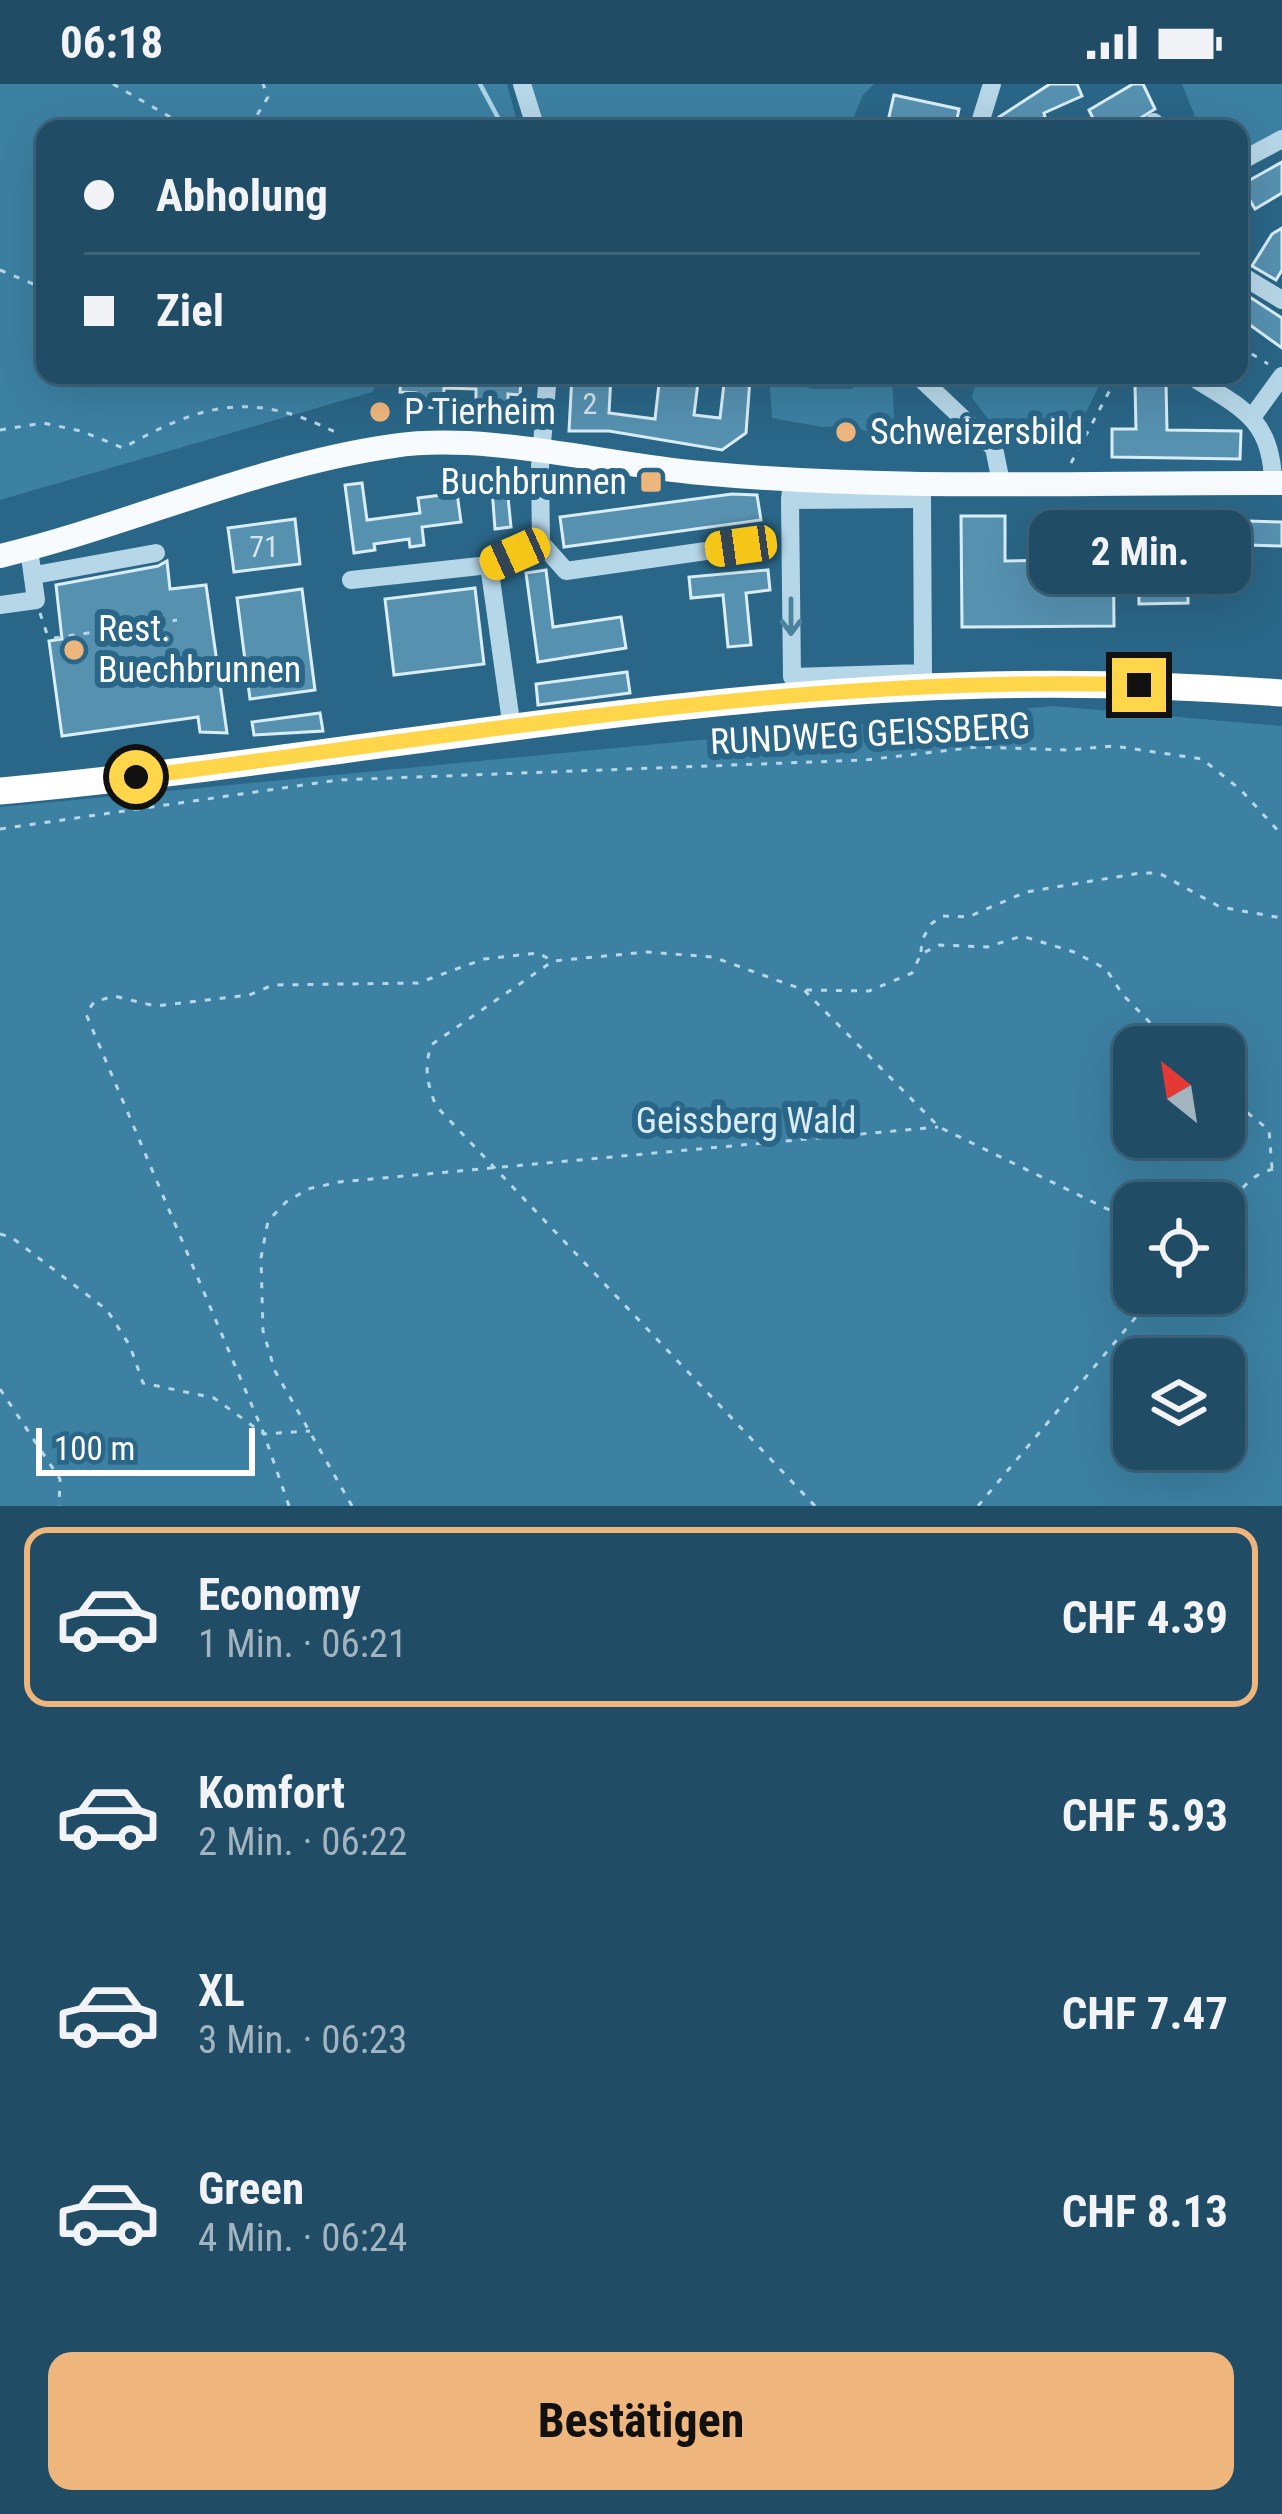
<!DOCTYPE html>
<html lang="de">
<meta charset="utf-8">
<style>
:root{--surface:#204c65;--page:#28536b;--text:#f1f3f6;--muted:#a2b4bf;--line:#3d6379;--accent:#eeb67d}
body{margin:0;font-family:"Roboto Condensed",sans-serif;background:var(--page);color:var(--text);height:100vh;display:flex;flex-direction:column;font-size:45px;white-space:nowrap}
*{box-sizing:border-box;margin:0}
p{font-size:39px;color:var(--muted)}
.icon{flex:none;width:66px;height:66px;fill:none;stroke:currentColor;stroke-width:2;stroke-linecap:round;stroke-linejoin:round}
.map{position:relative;height:1422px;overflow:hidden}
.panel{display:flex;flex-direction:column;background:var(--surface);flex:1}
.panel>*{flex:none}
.hud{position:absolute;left:36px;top:36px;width:1212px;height:264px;border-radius:24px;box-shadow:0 12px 48px #0002,0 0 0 3px var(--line);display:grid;align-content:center;height:264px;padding:0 48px;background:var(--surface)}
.needle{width:78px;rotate:330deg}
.controls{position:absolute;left:1113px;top:942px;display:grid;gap:24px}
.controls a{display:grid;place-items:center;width:132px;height:132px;border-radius:24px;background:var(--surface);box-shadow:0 12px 48px #0002,0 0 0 3px var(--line);font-size:60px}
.scale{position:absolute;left:36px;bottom:30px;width:219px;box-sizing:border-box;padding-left:12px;border:6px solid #fff;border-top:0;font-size:33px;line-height:42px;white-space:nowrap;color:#fff;-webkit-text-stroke:9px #2a6687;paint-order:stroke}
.end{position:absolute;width:54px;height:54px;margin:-27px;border:15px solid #ffd54a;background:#111;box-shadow:0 0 0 6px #111}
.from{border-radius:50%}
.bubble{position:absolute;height:84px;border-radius:24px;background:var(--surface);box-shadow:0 12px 48px #0002,0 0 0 3px var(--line);font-size:39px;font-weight:700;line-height:84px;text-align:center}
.car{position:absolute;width:36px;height:72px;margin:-36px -18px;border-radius:15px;box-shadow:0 0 9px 3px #0007;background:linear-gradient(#f5c518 24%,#345 0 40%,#f5c518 0 76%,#345 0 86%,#f5c518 0)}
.hud b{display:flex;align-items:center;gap:42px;height:114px;font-size:45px}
.hud b+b{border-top:3px solid var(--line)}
.hud i{width:30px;height:30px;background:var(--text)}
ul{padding:21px 0 0;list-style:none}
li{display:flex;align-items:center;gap:36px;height:180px;margin:0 24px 18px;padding:0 24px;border:6px solid transparent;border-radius:24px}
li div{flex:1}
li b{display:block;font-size:45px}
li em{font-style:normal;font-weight:700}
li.active{border-color:var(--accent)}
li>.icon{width:108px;height:108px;stroke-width:1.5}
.action{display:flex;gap:24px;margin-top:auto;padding:24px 48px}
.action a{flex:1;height:138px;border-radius:24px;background:var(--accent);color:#111;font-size:48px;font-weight:700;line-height:138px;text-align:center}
.status{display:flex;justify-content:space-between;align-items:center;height:84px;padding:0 60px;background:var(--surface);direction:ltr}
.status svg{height:33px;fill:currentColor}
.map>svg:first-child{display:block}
.green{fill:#3c80a2;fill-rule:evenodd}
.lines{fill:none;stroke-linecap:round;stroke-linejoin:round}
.stream{stroke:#abd4e8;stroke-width:4.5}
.building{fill:#5691b0;stroke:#d9edf6;stroke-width:3}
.path{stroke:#b6d7e8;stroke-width:3;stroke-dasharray:6 9;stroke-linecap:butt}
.minor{stroke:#b6d7e8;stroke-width:18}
.major{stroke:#f7fbfe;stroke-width:24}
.highway{stroke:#fff;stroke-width:27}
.oneway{stroke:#4d829f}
.route{stroke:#ffd54a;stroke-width:15}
.poi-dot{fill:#eeb67d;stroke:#2a6687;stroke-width:4.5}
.labels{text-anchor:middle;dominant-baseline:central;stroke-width:12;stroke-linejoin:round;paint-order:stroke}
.number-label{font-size:30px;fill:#d5e4eb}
.poi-label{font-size:36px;fill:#fff;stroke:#2a6687;text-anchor:start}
.street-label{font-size:36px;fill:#fff;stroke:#2a6687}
.park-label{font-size:36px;fill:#d9edf6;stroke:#2a6687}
</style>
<div class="status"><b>06:18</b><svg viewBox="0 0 49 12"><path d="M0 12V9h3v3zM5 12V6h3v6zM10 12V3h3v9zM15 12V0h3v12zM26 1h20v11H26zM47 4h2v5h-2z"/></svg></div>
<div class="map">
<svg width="1282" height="1422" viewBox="0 0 1282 1422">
<rect width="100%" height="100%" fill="#2a6687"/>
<g class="green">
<path d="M 0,0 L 507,0 L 519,45 L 45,45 L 45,291 L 384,291 L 372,308 L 0,416 Z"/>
<path d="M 530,0 L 874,0 L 863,11 L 849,45 L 546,45 Z"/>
<path d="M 1182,0 L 1282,0 L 1282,49 L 1239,68 L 1239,45 L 1200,45 Z"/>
<path d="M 769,291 L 788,291 L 789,298 L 814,305 L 852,305 L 861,291 L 892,291 L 895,356 L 850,342 L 822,343 L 772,334 Z"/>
<path d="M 978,291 L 1104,291 L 1080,341 L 989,336 L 972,314 Z"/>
<path d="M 1053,622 L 1282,642 L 1282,1422 L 0,1422 L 0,723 ZM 1134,963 L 1224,963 L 1224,1053 L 1134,1053 ZM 1224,1119 L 1224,1209 L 1134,1209 L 1134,1119 ZM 1224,1275 L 1224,1365 L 1134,1365 L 1134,1275 Z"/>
</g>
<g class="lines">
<path class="stream" d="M 480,0 L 504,45"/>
</g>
<g class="building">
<path d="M 1050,0 L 1077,0 L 1082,12 L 1044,29 L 1045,33 L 1026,42 L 1028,45 L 1005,45 L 999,33 Z"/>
<path d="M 1133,0 L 1143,0 L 1155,25 L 1123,45 L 1098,45 L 1089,26 Z"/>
<path d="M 894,11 L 959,25 L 955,45 L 926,45 L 888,37 Z"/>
<path d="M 1282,78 L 1282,109 L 1255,125 L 1241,101 Z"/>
<path d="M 1282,144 L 1282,186 L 1276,196 L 1252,182 L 1272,150 Z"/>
<path d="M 1239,206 L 1282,234 L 1282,264 L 1239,233 Z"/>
<path d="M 401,291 L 500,291 L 500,296 L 521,296 L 520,311 L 508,310 L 508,329 L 495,329 L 495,318 L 476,317 L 476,305 L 444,304 L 443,324 L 419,323 L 416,309 L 400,308 Z"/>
<path d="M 572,291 L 611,291 L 609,329 L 655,335 L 660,291 L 699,291 L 694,331 L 720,334 L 725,291 L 742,291 L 750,295 L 746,349 L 722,366 L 609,347 L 569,347 Z"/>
<path d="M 1166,300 L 1167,346 L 1241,347 L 1240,375 L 1112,373 L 1112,345 L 1136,345 L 1135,301 Z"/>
<path d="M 511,389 L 513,402 L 507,403 L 511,443 L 495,445 L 492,405 L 458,410 L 456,397 Z"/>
<path d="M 362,399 L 367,436 L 420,429 L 418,414 L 457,409 L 461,438 L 422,443 L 424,461 L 410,463 L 409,455 L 374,460 L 375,466 L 354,469 L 345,401 Z"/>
<path d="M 732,410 L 757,411 L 761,436 L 564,463 L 560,433 Z"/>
<path d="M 1188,430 L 1188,519 L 1139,520 L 1138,431 Z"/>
<path d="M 961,432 L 1005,432 L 1005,477 L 1065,476 L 1065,433 L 1113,433 L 1114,542 L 962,543 Z"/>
<path d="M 295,435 L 300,480 L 234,488 L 228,444 Z"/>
<path d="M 1248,437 L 1282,438 L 1282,462 L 1247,461 Z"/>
<path d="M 167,477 L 170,505 L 206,501 L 227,649 L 200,648 L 198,633 L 62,652 L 49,557 L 62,555 L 56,501 L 158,482 Z"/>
<path d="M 546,486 L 553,543 L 621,533 L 626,564 L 538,578 L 526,489 Z"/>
<path d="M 768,486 L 770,506 L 746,509 L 751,561 L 728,563 L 723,511 L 691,514 L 689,493 Z"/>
<path d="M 475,504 L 484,580 L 394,591 L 385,515 Z"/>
<path d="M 302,505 L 315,606 L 250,615 L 237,514 Z"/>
<path d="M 627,588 L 630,609 L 538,621 L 536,600 Z"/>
<path d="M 320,629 L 323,647 L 254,651 L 252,638 Z"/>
</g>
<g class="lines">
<g class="path">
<path d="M 113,0 L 191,45"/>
<path d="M 232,45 L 254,36 L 268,13 L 263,0"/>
<path d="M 0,186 L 45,205"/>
<path d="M 1239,262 L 1268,280"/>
<path d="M 0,346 L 43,339 L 81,347 L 123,364 C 201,320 251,306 335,348 L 336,352"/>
<path d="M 1071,379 L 1118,291"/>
<path d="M 40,529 L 47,550 L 54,554 L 177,536"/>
<path d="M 0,745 L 338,696 L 865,676 L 976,663 L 1067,666 L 1114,662 L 1202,675 L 1241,706 L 1282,751"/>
<path d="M 921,868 L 922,856 L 931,840 L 942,832 L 968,833 L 1026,808 L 1140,789 L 1159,789 L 1220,823 L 1282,834"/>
<path d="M 806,906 L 869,907 L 912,889 L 921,870 L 939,861 L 987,863 L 1022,852 L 1074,868 L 1106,885 L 1123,911 L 1174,963"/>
<path d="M 1224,1010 L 1269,1046 L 1272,1084"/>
<path d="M 1224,1127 C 1239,1108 1255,1083 1282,1085"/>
<path d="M 0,1150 L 11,1153 L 107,1226 L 130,1262 L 143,1299 L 214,1314 L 264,1350 L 310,1347"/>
<path d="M 0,1305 L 60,1395 L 59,1422"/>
<path d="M 289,1422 L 264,1350 L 86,930 L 94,918 L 114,912 L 155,922 L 249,911 L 273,901 L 418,899 L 484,875 L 538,869 L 551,876"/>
<path d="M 352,1422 L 275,1287 L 263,1247 L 261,1174 L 268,1137 L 286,1118 L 308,1105 L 339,1098 L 938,1043"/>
<path d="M 815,1422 L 436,1022 C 427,999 424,985 431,961 L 553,877 L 647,868 L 713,873 L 804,906 L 939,1043 L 1134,1138"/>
<path d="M 978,1422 L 1156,1209"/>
</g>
<g class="minor">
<path d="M 522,0 L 536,45"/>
<path d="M 978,45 L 992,0"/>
<path d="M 1146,45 L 1154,38"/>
<path d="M 1239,78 L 1282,55"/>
<path d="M 1239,190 L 1282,216"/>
<path d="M 548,291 L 540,382 L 541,459 L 566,487 L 741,462"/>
<path d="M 917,291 L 994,364 L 1001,398"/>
<path d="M 1189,291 C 1239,323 1272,333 1273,399"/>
<path d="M 1253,332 L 1282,292"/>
<path d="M 791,406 L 790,416 L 922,415 L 922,404"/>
<path d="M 790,416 L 792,593 L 923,589 L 922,415"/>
<path d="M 489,481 L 512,645"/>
<path d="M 35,491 L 156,469"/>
<path d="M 351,496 L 489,481 L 541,459"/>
<path d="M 0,521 L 36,516 L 29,465"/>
</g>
<path class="major" d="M 0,472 C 132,440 259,381 393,362 C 488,348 605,381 701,389 C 893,407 1089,398 1282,399"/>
<path class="highway" d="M 0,707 C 319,678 635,613 956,602 C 1065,598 1173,601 1282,609"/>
</g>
<defs><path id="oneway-shaft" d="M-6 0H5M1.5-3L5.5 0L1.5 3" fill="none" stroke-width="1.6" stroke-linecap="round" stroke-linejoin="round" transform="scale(3)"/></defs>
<use class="oneway" href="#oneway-shaft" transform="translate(791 533) rotate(90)"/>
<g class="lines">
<path class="route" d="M 136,693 C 467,651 806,590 1139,601"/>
</g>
<g class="poi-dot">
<circle cx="380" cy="328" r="12"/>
<circle cx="846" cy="348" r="12"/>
<rect x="639" y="386" width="24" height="24" rx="6"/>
<circle cx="74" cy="566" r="12"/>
</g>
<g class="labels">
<g class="number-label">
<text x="590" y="319">2</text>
<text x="264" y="462">71</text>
</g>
<g class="poi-label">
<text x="404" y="328">P Tierheim</text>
<text x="870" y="348">Schweizersbild</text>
<text x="627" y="398" text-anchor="end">Buchbrunnen</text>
<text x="98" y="545">Rest.<tspan x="98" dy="41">Buechbrunnen</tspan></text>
</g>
<g class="street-label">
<text transform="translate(870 650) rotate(-3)">RUNDWEG GEISSBERG</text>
</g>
<g class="park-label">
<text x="746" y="1037">Geissberg Wald</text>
</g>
</g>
</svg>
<div class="controls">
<a><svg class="needle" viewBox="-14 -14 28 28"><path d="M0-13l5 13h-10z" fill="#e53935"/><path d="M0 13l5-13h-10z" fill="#a2b4bf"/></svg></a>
<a><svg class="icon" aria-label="locate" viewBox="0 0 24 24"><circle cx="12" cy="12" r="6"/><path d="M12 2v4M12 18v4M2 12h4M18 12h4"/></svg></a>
<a><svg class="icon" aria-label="layers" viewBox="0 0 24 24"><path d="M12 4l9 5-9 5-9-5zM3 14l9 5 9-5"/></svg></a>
</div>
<div class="scale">100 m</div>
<i class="end from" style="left:136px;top:693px"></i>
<i class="end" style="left:1139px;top:601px"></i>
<div class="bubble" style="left:1029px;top:426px;width:222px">2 Min.</div>
<i class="car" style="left:741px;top:462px;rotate:262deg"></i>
<i class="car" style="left:515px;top:470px;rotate:246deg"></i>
<div class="hud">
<b><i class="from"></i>Abholung</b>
<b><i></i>Ziel</b>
</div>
</div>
<section class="panel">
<ul>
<li class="active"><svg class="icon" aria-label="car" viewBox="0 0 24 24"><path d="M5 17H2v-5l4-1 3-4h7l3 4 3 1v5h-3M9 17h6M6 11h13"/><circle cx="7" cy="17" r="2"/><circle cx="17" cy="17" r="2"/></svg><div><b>Economy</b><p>1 Min. · 06:21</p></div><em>CHF 4.39</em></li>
<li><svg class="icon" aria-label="car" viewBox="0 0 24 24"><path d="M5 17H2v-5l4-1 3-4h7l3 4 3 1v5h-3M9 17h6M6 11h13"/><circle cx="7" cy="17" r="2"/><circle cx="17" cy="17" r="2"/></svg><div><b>Komfort</b><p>2 Min. · 06:22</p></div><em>CHF 5.93</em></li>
<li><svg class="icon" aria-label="car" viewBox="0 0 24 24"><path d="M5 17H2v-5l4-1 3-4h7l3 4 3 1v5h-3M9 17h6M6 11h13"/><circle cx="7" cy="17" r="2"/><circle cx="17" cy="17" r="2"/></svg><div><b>XL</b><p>3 Min. · 06:23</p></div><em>CHF 7.47</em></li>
<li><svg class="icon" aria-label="car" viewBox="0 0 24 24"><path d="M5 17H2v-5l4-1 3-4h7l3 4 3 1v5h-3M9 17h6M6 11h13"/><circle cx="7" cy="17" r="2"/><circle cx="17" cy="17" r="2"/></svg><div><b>Green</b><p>4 Min. · 06:24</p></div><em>CHF 8.13</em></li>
</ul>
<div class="action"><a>Bestätigen</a></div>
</section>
